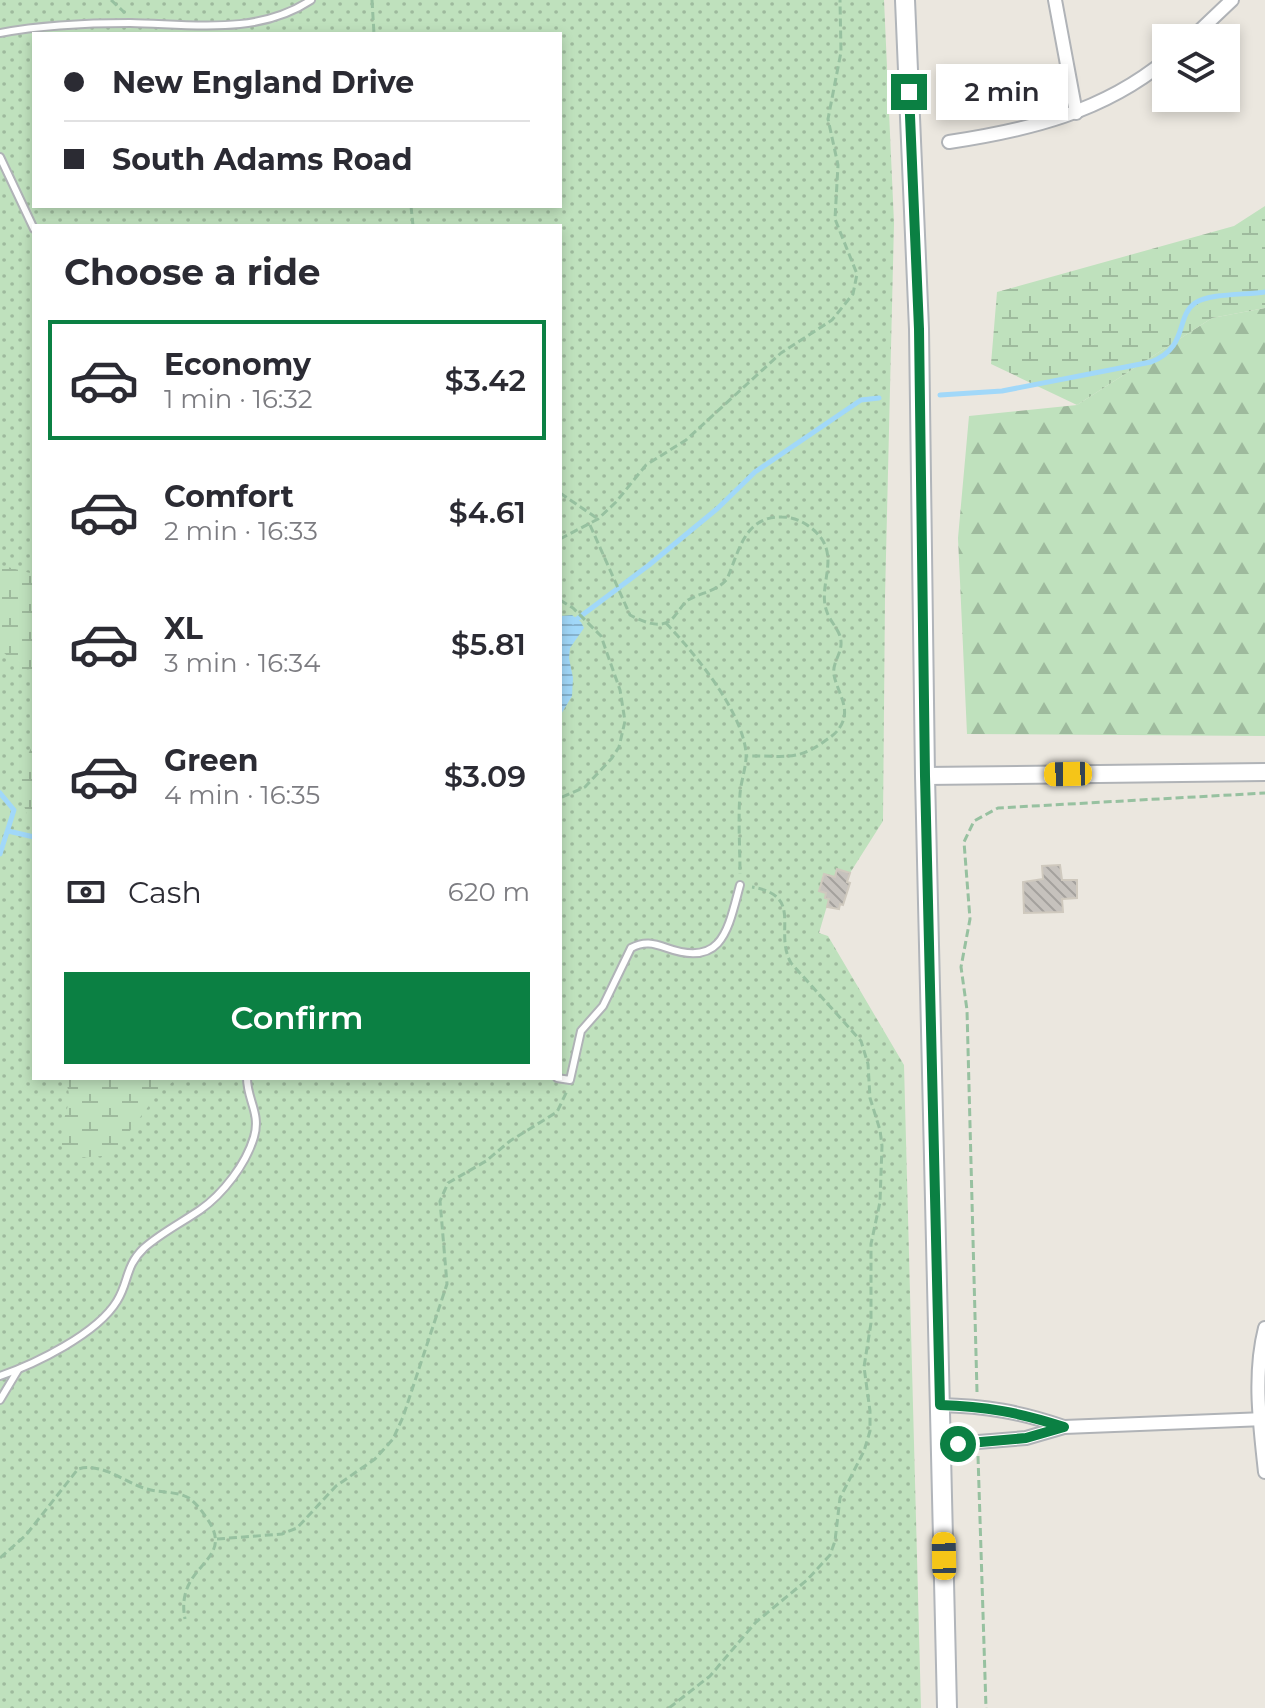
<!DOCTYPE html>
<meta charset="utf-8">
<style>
:root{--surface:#fff;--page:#f2f2f3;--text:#2b2b33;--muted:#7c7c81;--line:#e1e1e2;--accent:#0b8043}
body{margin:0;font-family:Montserrat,sans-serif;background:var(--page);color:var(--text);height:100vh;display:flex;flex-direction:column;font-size:30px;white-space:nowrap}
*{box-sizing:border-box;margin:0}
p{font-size:26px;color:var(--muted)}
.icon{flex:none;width:44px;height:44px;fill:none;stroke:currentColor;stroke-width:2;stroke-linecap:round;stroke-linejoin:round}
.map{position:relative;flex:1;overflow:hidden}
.drawer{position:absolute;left:32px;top:224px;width:530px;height:856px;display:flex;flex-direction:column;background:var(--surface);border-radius:0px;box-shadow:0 4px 12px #0003}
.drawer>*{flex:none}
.guide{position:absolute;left:32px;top:32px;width:530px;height:176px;border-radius:0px;box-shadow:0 4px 12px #0003;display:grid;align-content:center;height:176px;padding:0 32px;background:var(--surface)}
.tools{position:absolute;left:1152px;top:24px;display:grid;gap:16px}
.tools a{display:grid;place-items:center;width:88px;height:88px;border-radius:0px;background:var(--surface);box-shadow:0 4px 12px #0003;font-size:40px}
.end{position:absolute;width:36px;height:36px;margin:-18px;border:10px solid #0b8043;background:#fff;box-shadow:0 0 0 4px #fff}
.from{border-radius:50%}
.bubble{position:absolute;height:56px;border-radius:0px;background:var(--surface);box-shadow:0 4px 12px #0003;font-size:26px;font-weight:600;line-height:56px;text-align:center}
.car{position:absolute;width:24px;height:48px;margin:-24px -12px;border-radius:10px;box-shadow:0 0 6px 2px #0007;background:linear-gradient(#f5c518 24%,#345 0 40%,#f5c518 0 76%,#345 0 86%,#f5c518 0)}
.guide b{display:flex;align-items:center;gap:28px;height:76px;font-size:30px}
.guide b+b{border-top:2px solid var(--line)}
.guide i{width:20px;height:20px;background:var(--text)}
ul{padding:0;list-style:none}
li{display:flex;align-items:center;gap:24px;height:120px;margin:0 16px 12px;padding:0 16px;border:4px solid transparent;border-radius:0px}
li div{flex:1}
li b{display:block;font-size:30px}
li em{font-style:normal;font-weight:600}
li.active{border-color:var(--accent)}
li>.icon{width:72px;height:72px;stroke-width:1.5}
h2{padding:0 32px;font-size:36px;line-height:96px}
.pay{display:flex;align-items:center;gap:20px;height:88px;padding:0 32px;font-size:30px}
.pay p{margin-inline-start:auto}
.cta{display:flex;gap:16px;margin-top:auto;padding:16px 32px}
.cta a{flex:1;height:92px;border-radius:0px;background:var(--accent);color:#fff;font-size:32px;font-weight:600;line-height:92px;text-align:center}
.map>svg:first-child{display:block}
.grass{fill:url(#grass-dots);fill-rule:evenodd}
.forest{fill:url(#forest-firs)}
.wetland{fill:url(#wetland-marsh)}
.water{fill:url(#water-rules)}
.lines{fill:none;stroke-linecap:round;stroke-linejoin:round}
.stream{stroke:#a1d8f9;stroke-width:5}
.building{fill:url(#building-back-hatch);stroke:#cfc9be;stroke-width:2}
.service-casing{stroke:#b0b3b7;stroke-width:10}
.minor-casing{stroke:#b0b3b7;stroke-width:16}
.tertiary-casing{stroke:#b0b3b7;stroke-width:20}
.secondary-casing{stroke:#b1b5ba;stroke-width:22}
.path{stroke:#97c1a0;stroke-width:3;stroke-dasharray:8 4;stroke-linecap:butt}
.service{stroke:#fff;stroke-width:6}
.minor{stroke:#fff;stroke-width:12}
.tertiary{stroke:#fff;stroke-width:16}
.secondary{stroke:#fff;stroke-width:18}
.route{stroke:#0b8043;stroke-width:10}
</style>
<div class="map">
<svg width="1265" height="1708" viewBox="0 0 1265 1708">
<defs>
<pattern id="grass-dots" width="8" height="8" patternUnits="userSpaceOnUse" patternTransform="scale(2)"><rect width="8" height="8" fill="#bfe1bd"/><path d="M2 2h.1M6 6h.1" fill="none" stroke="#9eba9d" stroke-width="1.8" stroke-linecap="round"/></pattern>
<pattern id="forest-firs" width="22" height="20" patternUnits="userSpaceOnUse" patternTransform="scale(2)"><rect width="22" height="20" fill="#bfe1bd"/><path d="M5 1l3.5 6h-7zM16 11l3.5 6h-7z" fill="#9eba9d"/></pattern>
<pattern id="wetland-marsh" width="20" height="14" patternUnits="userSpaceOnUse" patternTransform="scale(2)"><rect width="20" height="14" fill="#bfe1bd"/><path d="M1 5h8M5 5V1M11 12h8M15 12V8" fill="none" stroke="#9eba9d"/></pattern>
<pattern id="water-rules" width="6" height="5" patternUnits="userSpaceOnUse" patternTransform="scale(2)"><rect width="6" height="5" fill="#a1d8f9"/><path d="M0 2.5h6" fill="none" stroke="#86b2cd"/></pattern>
<pattern id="building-back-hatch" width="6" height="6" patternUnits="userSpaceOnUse" patternTransform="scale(2)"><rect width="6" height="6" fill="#c6c2bd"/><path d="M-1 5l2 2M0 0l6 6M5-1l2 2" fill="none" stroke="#a4a19d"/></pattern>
</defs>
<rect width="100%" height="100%" fill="#ebe7df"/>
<path class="grass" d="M 0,0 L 884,0 L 894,223 L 885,597 L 883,821 L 850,873 L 837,870 L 835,877 L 823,875 L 819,891 L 826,893 L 825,898 L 829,899 L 819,933 L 828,936 L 904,1065 L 921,1708 L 0,1708 ZM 34,34 L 560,34 L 560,206 L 34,206 ZM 34,226 L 560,226 L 560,1078 L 34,1078 Z"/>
<path class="forest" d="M 1265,308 L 1265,736 L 967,734 L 958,538 L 969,416 L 1077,405 L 1212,318 Z"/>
<g class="wetland">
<path d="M 1265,206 L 1265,308 L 1212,318 L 1077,405 L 991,364 L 997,292 L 1234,226 Z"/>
<path d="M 0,565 L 34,574 L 34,670 L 21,669 L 0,649 Z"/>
<path d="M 34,743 L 34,827 C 17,803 18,768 34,743 Z"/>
<path d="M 63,1078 L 177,1078 L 157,1095 L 120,1144 L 102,1156 L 75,1158 L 62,1147 C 62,1141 61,1134 62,1128 C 66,1108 75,1097 63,1078 Z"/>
</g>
<path class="water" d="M 572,615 L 581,622 L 584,628 L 570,648 L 569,658 L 573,678 L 572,696 L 560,716 L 560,616 Z"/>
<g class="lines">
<g class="stream">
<path d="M 940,395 L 1002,391 L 1151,362 C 1189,347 1175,317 1195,303 C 1209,293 1247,295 1265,292"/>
<path d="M 573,622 L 649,565 L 718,508 L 755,472 L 861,400 L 879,398"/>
<path d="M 0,793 L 14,810 L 0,854"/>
<path d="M 8,831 L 34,837"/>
</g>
</g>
<g class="building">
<path d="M 1060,865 L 1062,880 L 1077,880 L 1077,898 L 1062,899 L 1063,912 L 1024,913 L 1023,882 L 1043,879 L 1042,866 Z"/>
<path d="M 837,869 L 850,873 L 847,882 L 850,883 L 843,905 L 840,904 L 839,909 L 827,907 L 829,899 L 825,898 L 826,893 L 819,891 L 824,874 L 835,877 Z"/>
</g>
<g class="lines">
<g class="service-casing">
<g id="service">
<path d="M 0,33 C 43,25 87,23 130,23 C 190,24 257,36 311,0"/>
<path d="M 0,157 L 34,229"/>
<path d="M 557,1078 L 570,1080 L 581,1031 L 603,1006 L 631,948 C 644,941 653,943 667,948 C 723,968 728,929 740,885"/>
<path d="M 0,1376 C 35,1364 97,1334 117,1301 C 129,1282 125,1266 144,1248 C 161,1233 181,1223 200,1210 C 223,1194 246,1164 254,1137 C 261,1113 247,1100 247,1078"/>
<path d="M 0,1400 L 18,1370"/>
</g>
</g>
<g class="minor-casing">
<g id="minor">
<path d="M 1055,0 L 1076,113"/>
<path d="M 1192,38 L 1232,0"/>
<path d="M 949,142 C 1029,130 1103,112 1166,60"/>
<path d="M 1265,1328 C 1253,1375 1260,1425 1265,1472"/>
<path d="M 940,1405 C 985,1406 1021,1412 1064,1427"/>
<path d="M 941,1445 L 1026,1438 L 1064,1427 L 1265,1419"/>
</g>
</g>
<g class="tertiary-casing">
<path id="tertiary" d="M 925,776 L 1265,772"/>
</g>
<g class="secondary-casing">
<path id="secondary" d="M 905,0 L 919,329 L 925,776 L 947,1708"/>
</g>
<g class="path">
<path d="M 111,0 L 125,13"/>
<path d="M 372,0 L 374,34"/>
<path d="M 411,206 L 413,226"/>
<path d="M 560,493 L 598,519"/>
<path d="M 590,525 L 630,615 C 641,621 661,630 672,619 C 678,613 681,606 688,600 C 702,592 716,592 727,579 C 739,552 744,516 782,517 C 793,517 802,521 810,527 C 845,553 816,584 827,612 C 831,624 842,631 841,645 C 840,656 832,664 834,675 C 837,692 852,709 840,727 C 836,734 829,738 822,743 C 796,762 778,755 747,756"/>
<path d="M 560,539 L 598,519 L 616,502 L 646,465 L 686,440 L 781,353 L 832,320 L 853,294 L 857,274 L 835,219 L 838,165 L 828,119 L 841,52 L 840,0"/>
<path d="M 560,600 L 573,608 L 601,636 L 620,690 L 625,721 L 619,747 L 612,758 L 585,787 L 560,798"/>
<path d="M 666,623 C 695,654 741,709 746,752 C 747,766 741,780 740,794 C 738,820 740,847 740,874"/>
<path d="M 977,1392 L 967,1010 L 961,967 L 970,919 L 964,842 L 974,821 L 998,808 L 1265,793"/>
<path d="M 978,1456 L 986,1708"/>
<path d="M 217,1539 L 282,1534 L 297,1528 L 336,1486 L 375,1459 L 393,1439 L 403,1417 L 447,1284 L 440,1201 L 448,1183 L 486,1161 L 510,1141 L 557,1112 L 567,1091"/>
<path d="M 0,1558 L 26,1535 L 78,1469 C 103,1462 125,1483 147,1489 C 161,1493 177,1491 189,1498 C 196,1503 201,1510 206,1517 C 239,1563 174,1562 185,1619"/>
<path d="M 669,1708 L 710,1676 L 756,1622 L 807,1580 L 830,1555 L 835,1541 L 840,1498 L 864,1451 L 870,1431 L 870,1411 L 864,1367 L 871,1323 L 871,1244 L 880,1202 L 882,1146 L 880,1130 L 870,1098 L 868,1064 L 861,1041 L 791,963 C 773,931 805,896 752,887"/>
</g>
<use href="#service" class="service"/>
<use href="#minor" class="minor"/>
<use href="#tertiary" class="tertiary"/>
<use href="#secondary" class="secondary"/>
</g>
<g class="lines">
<path class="route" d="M 909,92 L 919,329 L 925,776 L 940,1405 C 985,1406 1021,1413 1064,1427 L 1026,1438 L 958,1444"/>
</g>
</svg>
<div class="tools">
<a><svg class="icon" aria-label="layers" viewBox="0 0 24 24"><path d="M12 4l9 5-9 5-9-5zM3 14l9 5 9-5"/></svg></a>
</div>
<i class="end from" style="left:958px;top:1444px"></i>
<i class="end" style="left:909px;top:92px"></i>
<div class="bubble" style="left:936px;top:64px;width:132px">2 min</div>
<i class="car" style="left:1068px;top:774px;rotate:269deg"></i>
<i class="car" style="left:944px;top:1556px;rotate:359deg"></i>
<div class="guide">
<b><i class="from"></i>New England Drive</b>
<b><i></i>South Adams Road</b>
</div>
<section class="drawer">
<h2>Choose a ride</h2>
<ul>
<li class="active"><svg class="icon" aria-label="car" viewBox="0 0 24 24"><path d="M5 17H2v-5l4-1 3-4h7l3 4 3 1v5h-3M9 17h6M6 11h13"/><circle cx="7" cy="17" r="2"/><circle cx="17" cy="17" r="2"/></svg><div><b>Economy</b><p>1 min · 16:32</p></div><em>$3.42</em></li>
<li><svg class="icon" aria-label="car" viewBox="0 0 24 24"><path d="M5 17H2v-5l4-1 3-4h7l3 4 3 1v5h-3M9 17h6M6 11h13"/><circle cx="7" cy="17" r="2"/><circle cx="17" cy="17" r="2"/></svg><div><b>Comfort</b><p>2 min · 16:33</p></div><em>$4.61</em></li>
<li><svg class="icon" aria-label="car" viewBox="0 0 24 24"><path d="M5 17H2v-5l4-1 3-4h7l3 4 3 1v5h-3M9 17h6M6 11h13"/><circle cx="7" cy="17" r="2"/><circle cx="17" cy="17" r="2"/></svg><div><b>XL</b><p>3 min · 16:34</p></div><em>$5.81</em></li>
<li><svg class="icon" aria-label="car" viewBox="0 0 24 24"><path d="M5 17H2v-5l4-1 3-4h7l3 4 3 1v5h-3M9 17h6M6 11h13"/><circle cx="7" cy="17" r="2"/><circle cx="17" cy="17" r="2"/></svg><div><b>Green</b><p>4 min · 16:35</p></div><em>$3.09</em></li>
</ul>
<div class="pay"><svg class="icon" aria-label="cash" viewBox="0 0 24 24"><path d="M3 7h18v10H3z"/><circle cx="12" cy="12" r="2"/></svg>Cash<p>620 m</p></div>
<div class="cta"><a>Confirm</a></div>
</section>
</div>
